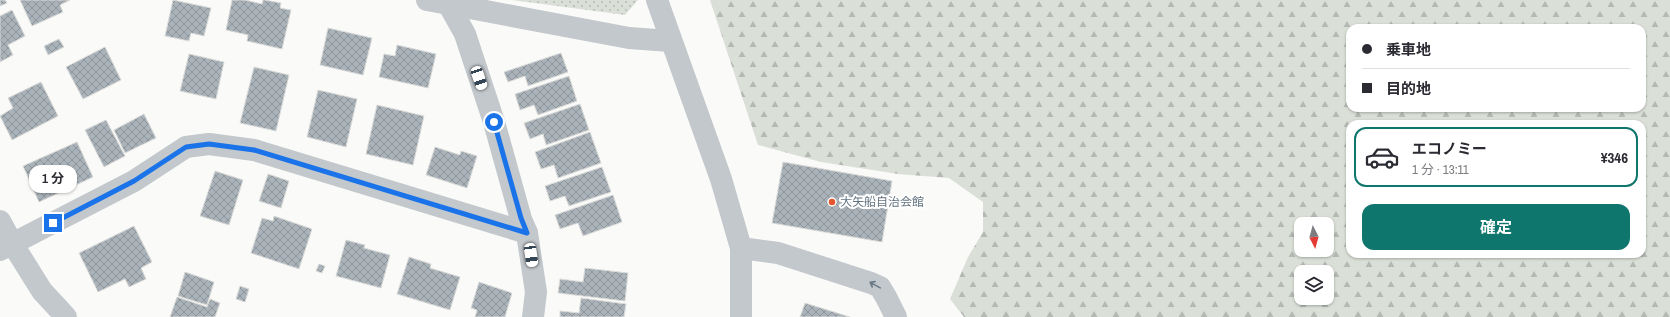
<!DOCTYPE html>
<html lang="ja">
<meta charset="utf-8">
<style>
:root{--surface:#fff;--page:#f2f2f3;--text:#2b2b33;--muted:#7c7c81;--line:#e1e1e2;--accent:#0f766e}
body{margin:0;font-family:"Archivo Narrow","Noto Sans JP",sans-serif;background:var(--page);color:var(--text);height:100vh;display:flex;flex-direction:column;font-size:15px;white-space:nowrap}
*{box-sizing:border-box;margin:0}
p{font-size:13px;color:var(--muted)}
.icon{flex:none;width:22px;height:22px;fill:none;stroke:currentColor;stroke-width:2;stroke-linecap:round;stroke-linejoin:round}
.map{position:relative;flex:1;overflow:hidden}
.details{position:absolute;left:1346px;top:120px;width:300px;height:138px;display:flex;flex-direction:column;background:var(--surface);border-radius:12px;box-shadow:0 1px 3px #0004}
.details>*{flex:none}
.guide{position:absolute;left:1346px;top:24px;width:300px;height:88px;border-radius:12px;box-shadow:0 1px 3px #0004;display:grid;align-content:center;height:88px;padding:0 16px;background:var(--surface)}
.needle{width:26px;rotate:174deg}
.controls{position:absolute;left:1294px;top:217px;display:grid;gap:8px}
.controls a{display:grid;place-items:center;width:40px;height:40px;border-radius:8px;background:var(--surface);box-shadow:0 1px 3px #0004;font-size:20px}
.end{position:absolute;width:18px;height:18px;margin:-9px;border:5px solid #1a73e8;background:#fff;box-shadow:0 0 0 2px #fff}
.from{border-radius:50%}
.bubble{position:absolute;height:28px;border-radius:12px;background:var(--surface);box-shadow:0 1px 3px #0004;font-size:13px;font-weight:700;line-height:28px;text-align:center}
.car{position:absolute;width:12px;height:24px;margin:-12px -6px;border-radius:5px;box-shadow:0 0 3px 1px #0007;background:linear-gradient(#fff 24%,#345 0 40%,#fff 0 76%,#345 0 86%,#fff 0)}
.guide b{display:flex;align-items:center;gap:14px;height:38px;font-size:15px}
.guide b+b{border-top:1px solid var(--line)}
.guide i{width:10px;height:10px;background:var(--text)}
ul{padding:7px 0 0;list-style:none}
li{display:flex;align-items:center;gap:12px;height:60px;margin:0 8px 6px;padding:0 8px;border:2px solid transparent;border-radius:12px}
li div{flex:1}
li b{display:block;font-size:15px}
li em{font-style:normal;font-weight:700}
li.on{border-color:var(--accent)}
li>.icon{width:36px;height:36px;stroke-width:1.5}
.primary-button{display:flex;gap:8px;margin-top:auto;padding:8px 16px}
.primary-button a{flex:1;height:46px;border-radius:12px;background:var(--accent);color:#fff;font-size:16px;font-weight:700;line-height:46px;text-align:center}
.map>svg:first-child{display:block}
.forest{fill:url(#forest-firs);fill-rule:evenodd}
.park{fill:url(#park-dots)}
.building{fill:url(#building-cross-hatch);stroke:#dcdcda}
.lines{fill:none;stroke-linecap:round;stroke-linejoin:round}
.minor{stroke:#c3c8cc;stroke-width:22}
.oneway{stroke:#6a7a87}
.route{stroke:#1a73e8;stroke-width:5}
.poi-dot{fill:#e4572e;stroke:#fff;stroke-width:1.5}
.labels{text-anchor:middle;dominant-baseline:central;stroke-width:4;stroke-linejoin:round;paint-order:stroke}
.poi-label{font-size:12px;fill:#657683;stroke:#fff;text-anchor:start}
</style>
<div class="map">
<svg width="1670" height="317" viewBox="0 0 1670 317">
<defs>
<pattern id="forest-firs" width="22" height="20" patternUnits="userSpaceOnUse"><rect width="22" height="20" fill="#dadfd7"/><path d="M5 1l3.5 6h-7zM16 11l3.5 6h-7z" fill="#b4b9b4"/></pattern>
<pattern id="park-dots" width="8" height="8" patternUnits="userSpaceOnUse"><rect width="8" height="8" fill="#dadfd7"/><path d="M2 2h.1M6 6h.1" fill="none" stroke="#b4b9b4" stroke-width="1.8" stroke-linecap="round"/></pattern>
<pattern id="building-cross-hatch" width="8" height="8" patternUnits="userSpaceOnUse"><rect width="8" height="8" fill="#aab3b9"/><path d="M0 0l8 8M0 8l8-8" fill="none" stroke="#8e969c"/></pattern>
</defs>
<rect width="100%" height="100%" fill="#fafaf8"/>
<path class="forest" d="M 710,0 L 1670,0 L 1670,317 L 964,317 L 950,299 L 968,257 L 983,232 L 983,202 L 949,178 L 898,174 L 821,162 L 758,145 ZM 1350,28 L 1642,28 L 1642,108 L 1350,108 ZM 1350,124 L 1642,124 L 1642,254 L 1350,254 ZM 1301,224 L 1327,224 L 1327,250 L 1301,250 ZM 1301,272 L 1327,272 L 1327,298 L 1301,298 Z"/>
<path class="park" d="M 512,0 L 638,0 L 625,15 Z"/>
<g class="building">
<path d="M 0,0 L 5,0 L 7,3 L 0,6 Z"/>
<path d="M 20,0 L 70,0 L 60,5 L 63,12 L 32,26 Z"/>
<path d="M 173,0 L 211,8 L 204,36 L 191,33 L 189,41 L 165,36 Z"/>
<path d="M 232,0 L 245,0 L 262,4 L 263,0 L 265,0 L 281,3 L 280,8 L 291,10 L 282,49 L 247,41 L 248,35 L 226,30 Z"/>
<path d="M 12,10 L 25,36 L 8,45 L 13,55 L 0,62 L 0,16 Z"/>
<path d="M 328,28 L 372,38 L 363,75 L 320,65 Z"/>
<path d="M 59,39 L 64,47 L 48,55 L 44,46 Z"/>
<path d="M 397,45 L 436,54 L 428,88 L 379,77 L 384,54 L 395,56 Z"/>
<path d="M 105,47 L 121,80 L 83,99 L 66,67 Z"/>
<path d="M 561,53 L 568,72 L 528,86 L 525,76 L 508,82 L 504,72 Z"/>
<path d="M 189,54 L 224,62 L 216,99 L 180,91 Z"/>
<path d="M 254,67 L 289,75 L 276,131 L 240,123 Z"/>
<path d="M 569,76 L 577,101 L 538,115 L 534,105 L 520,110 L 515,94 Z"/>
<path d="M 41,82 L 58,116 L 12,140 L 0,116 L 13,108 L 8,98 Z"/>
<path d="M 318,90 L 357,99 L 346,147 L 307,137 Z"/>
<path d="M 580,104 L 589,130 L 546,145 L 543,134 L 530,139 L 524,123 Z"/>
<path d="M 377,105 L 424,116 L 413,165 L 366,154 Z"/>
<path d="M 144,114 L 156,138 L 125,153 L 114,130 Z"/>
<path d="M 106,120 L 125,156 L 104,167 L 85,130 Z"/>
<path d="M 590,132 L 601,163 L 558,178 L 554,165 L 541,169 L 535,152 Z"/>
<path d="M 77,142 L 93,177 L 39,202 L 23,166 Z"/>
<path d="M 435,147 L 460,155 L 461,151 L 477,156 L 467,188 L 426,175 Z"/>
<path d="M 783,162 L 892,181 L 882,242 L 772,223 Z"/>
<path d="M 602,167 L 611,192 L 569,206 L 565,196 L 550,201 L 545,186 Z"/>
<path d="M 215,171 L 243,180 L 229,225 L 200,216 Z"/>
<path d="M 268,174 L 289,181 L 281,208 L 259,201 Z"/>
<path d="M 613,195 L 622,222 L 583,236 L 578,223 L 560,229 L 555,215 Z"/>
<path d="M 274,216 L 312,229 L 299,269 L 251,253 L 262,218 L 273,221 Z"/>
<path d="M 134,226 L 152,262 L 141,268 L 146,279 L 129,287 L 125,279 L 98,292 L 79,253 Z"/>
<path d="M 346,240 L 365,245 L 364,248 L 390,255 L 381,288 L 336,276 Z"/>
<path d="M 409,257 L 431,264 L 430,268 L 460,277 L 450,310 L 397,294 Z"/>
<path d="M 319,264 L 325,266 L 322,273 L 316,271 Z"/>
<path d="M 585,268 L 628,273 L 625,301 L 558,293 L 560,279 L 583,282 Z"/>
<path d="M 185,272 L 214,282 L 207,305 L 178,296 Z"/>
<path d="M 479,282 L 512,293 L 505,317 L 475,317 L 477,310 L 471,308 Z"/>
<path d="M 240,286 L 249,289 L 245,302 L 236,299 Z"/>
<path d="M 177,297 L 207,307 L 210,299 L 220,303 L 215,317 L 170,317 Z"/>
<path d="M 581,298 L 626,304 L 624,317 L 560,317 L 560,311 L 579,313 Z"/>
<path d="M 805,303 L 850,317 L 800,317 Z"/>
</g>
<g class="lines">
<g class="minor">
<path d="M 427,0 L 629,38 L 670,41"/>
<path d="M 446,0 L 465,34 L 494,122 L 521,219 L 527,233 L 536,292 L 533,317"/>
<path d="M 657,0 L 721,179 L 741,248 L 741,317"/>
<path d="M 0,221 L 12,243 L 42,291 L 66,317"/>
<path d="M 741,248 L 778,253 L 871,283 L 880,287 L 886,297 L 896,317"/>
<path d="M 0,250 L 134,181 L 186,147 L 209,144 L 254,150 L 527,233"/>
</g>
</g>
<defs><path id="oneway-shaft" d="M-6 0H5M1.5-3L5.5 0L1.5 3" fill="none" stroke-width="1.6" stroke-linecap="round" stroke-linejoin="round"/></defs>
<use class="oneway" href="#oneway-shaft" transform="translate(875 285) rotate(-151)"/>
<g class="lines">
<path class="route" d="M 53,223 L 134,181 L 186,147 L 209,144 L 254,150 L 527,233 L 521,218 L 494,122"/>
</g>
<circle class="poi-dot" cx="832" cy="202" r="4"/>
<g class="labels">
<g class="poi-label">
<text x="840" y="202">大矢船自治会館</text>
</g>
</g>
</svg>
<div class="controls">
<a><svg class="needle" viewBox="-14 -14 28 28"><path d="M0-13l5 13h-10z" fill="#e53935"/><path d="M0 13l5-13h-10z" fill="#7c7c81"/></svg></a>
<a><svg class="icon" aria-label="layers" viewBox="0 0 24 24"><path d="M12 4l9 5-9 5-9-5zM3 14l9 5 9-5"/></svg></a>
</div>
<i class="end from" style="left:494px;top:122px"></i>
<i class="end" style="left:53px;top:223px"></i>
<div class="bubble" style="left:29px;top:165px;width:48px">1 分</div>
<i class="car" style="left:479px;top:78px;rotate:161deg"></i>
<i class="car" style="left:531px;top:255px;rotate:172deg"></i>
<div class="guide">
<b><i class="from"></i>乗車地</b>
<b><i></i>目的地</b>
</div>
<section class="details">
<ul>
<li class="on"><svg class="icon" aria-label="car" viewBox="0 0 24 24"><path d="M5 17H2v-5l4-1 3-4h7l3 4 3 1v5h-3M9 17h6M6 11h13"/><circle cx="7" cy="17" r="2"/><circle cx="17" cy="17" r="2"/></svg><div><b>エコノミー</b><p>1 分 · 13:11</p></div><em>¥346</em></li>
</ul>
<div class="primary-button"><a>確定</a></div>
</section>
</div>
